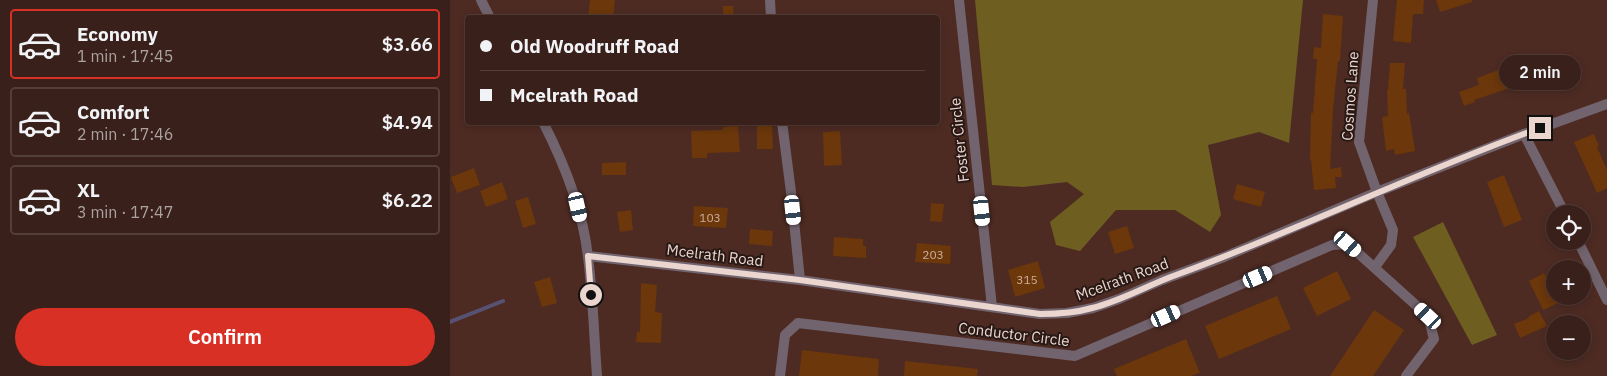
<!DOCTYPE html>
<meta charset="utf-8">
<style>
:root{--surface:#3a201a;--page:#412823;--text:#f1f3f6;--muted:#aba3a2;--line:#543e39;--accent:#d93025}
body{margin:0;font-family:"IBM Plex Sans",sans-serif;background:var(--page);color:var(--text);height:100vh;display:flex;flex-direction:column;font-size:19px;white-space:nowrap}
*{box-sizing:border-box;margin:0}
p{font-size:16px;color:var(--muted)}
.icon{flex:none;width:28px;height:28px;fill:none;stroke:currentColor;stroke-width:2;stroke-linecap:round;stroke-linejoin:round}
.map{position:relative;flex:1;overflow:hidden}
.panel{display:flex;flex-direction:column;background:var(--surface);width:450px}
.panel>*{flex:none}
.banner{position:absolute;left:15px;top:15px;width:475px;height:110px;border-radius:5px;box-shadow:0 2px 8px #0003,0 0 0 1px var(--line);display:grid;align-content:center;height:110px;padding:0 15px;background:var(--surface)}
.controls{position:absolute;left:1096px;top:205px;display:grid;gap:10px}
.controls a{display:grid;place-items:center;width:45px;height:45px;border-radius:50%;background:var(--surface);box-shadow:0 2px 8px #0003,0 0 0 1px var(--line);font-size:25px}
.end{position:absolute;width:22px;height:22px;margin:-11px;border:6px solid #ebd5cf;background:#111;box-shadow:0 0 0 2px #111}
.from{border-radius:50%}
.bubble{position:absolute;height:35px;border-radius:18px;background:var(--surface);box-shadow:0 2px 8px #0003,0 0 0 1px var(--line);font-size:16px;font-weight:600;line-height:35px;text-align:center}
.car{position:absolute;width:15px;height:30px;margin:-15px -8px;border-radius:6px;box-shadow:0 0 4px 1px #0007;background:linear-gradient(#fff 24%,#345 0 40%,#fff 0 76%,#345 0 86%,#fff 0)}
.banner b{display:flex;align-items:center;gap:18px;height:48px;font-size:19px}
.banner b+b{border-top:1px solid var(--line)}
.banner i{width:12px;height:12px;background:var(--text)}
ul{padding:9px 0 0;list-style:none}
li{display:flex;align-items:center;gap:15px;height:70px;margin:0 10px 8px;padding:0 5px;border:2px solid var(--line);border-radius:5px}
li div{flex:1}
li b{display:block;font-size:19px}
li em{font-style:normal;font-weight:600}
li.selected{border-color:var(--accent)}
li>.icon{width:45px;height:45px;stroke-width:1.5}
.action{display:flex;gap:10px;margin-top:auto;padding:10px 15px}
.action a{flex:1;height:58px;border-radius:30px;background:var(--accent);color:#fff;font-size:20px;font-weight:600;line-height:58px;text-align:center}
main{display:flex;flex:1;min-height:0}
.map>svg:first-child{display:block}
.green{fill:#6e5e20}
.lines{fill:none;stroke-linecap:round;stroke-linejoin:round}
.stream{stroke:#575273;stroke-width:4}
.building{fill:#6b370b}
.street{stroke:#72646e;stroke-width:10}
.route{stroke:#ebd5cf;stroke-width:6}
.labels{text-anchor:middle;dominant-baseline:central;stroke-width:4;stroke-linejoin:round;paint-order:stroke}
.number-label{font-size:12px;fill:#cbae9e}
.street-label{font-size:15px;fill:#ebd5cf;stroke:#281915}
</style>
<main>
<section class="panel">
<ul>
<li class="selected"><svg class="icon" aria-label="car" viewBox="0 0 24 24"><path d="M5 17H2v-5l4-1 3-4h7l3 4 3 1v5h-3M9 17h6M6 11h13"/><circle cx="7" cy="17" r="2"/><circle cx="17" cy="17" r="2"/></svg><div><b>Economy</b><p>1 min · 17:45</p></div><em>$3.66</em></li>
<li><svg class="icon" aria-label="car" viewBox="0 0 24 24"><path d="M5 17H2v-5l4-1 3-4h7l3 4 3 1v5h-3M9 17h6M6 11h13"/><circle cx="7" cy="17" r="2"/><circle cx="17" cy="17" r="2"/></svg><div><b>Comfort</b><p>2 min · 17:46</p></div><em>$4.94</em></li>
<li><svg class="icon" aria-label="car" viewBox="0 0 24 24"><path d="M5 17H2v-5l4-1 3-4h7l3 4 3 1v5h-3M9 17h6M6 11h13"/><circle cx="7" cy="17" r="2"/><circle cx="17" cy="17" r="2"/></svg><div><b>XL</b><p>3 min · 17:47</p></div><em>$6.22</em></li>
</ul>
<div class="action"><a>Confirm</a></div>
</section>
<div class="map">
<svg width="1157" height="376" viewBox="0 0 1157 376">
<rect width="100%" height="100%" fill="#4d2b23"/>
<g class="green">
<path d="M 525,0 L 853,0 L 839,143 L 809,132 L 758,145 L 771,215 L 760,232 L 725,210 L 666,210 L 630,251 L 606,245 L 600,222 L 634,194 L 617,182 L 573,187 L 542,185 Z"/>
<path d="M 993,222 L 1047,335 L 1022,345 L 963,237 Z"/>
</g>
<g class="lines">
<path class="stream" d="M 0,322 L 53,301"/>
</g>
<g class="building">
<path d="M 140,0 L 165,0 L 163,18 L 138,18 Z"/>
<path d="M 947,0 L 974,0 L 973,14 L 963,14 L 961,43 L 943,41 Z"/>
<path d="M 986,0 L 1022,0 L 1022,2 L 990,12 Z"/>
<path d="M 273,6 L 283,6 L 284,18 L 273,18 Z"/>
<path d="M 873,14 L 893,16 L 890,61 L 888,61 L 883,110 L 880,169 L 891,167 L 892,177 L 885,177 L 886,188 L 864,190 L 861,160 L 860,160 L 861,113 L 863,113 L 867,59 L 863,59 L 864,47 L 871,48 Z"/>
<path d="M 940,63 L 955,63 L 953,89 L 956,89 L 957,114 L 959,113 L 965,151 L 945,155 L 944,149 L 936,151 L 932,117 L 938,116 L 937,90 L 938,90 Z"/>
<path d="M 1059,66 L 1066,86 L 1024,100 L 1025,102 L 1014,106 L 1009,92 L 1029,85 L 1027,78 Z"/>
<path d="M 307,122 L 322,122 L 323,149 L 307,149 Z"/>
<path d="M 288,126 L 290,152 L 257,153 L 257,158 L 242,158 L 241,131 L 273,130 L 273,127 Z"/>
<path d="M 390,131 L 392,165 L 374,166 L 373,132 Z"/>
<path d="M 1144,134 L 1149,146 L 1147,147 L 1157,170 L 1157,188 L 1147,193 L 1124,142 Z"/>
<path d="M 176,162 L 176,175 L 152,175 L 152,163 Z"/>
<path d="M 24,168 L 30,185 L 7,193 L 1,177 Z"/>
<path d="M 1054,175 L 1072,220 L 1054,227 L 1037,182 Z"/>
<path d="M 52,182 L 58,199 L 36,207 L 30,191 Z"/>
<path d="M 787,184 L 815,192 L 811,207 L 783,199 Z"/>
<path d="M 78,197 L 86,224 L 73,228 L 65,201 Z"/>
<path d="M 481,203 L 494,204 L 492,222 L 480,221 Z"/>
<path d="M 244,206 L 278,208 L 276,228 L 243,226 Z"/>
<path d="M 181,210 L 183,230 L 170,232 L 167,212 Z"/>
<path d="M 677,226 L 684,248 L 665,254 L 658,232 Z"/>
<path d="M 300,229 L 323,231 L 322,246 L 299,244 Z"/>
<path d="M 384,237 L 413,239 L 413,246 L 416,246 L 416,258 L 383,256 Z"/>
<path d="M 467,243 L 501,246 L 500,264 L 465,262 Z"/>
<path d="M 588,261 L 595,288 L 565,297 L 558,270 Z"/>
<path d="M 887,271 L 901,299 L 867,316 L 853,288 Z"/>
<path d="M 1094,273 L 1108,303 L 1093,310 L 1079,281 Z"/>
<path d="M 100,277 L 107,303 L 92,307 L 84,282 Z"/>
<path d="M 191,283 L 207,285 L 205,312 L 212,313 L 211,343 L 186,342 L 187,332 L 190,332 Z"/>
<path d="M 827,296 L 841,329 L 769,359 L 755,326 Z"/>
<path d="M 924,310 L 954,330 L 923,376 L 880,376 Z"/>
<path d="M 1089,311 L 1097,326 L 1070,338 L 1064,324 L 1079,318 L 1078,317 Z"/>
<path d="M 736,339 L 750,373 L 741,376 L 667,376 L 664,369 Z"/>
<path d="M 352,350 L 429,359 L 428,376 L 349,376 Z"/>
<path d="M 455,361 L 528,369 L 527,376 L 454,376 Z"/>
</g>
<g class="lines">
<g class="street">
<path d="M 31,0 L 40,18"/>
<path d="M 320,0 L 321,18"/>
<path d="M 509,0 L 542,307"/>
<path d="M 923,0 L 909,142 L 927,192 L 943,230 L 941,245 L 925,267"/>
<path d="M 93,122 C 115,165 133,210 138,257 C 143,296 144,336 147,376"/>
<path d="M 332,122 L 341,192 L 350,280"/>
<path d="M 1074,134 L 1115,214"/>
<path d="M 1128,241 L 1157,300"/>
<path d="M 138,256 L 350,280 L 590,314 L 617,313 L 643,308 L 669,299 L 712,280 L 774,257 L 927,192 L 1074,134 L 1157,104"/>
<path d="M 330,376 L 335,335 L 348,323 L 625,356 L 882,245 L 898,244 L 978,316 L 984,339 L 956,376"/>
</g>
</g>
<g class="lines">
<path class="route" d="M 141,295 L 138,256 L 350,280 L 590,314 C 607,314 625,313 642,308 C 671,301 698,285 726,275 C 849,230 967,172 1090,128"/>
</g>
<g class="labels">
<g class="number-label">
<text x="260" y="217">103</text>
<text x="483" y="254">203</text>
<text x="577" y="279">315</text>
</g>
<g class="street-label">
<text transform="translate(900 96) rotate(-86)">Cosmos Lane</text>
<text transform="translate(509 140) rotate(-96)">Foster Circle</text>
<text transform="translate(265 255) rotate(7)">Mcelrath Road</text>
<text transform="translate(672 279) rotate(-20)">Mcelrath Road</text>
<text transform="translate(564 334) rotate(7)">Conductor Circle</text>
</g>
</g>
</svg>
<div class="controls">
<a><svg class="icon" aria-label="locate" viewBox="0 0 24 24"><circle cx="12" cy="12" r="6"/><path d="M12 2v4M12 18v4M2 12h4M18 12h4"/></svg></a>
<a>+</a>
<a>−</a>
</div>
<i class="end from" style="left:141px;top:295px"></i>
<i class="end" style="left:1090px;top:128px"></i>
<div class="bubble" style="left:1049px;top:55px;width:82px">2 min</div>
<i class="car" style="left:128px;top:207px;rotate:167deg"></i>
<i class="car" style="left:343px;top:210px;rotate:174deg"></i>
<i class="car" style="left:532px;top:211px;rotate:174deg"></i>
<i class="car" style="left:898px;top:244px;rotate:131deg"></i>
<i class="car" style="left:808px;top:277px;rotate:67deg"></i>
<i class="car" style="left:716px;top:316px;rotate:66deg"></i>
<i class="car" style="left:978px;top:316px;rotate:313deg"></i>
<div class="banner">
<b><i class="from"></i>Old Woodruff Road</b>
<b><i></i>Mcelrath Road</b>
</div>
</div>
</main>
